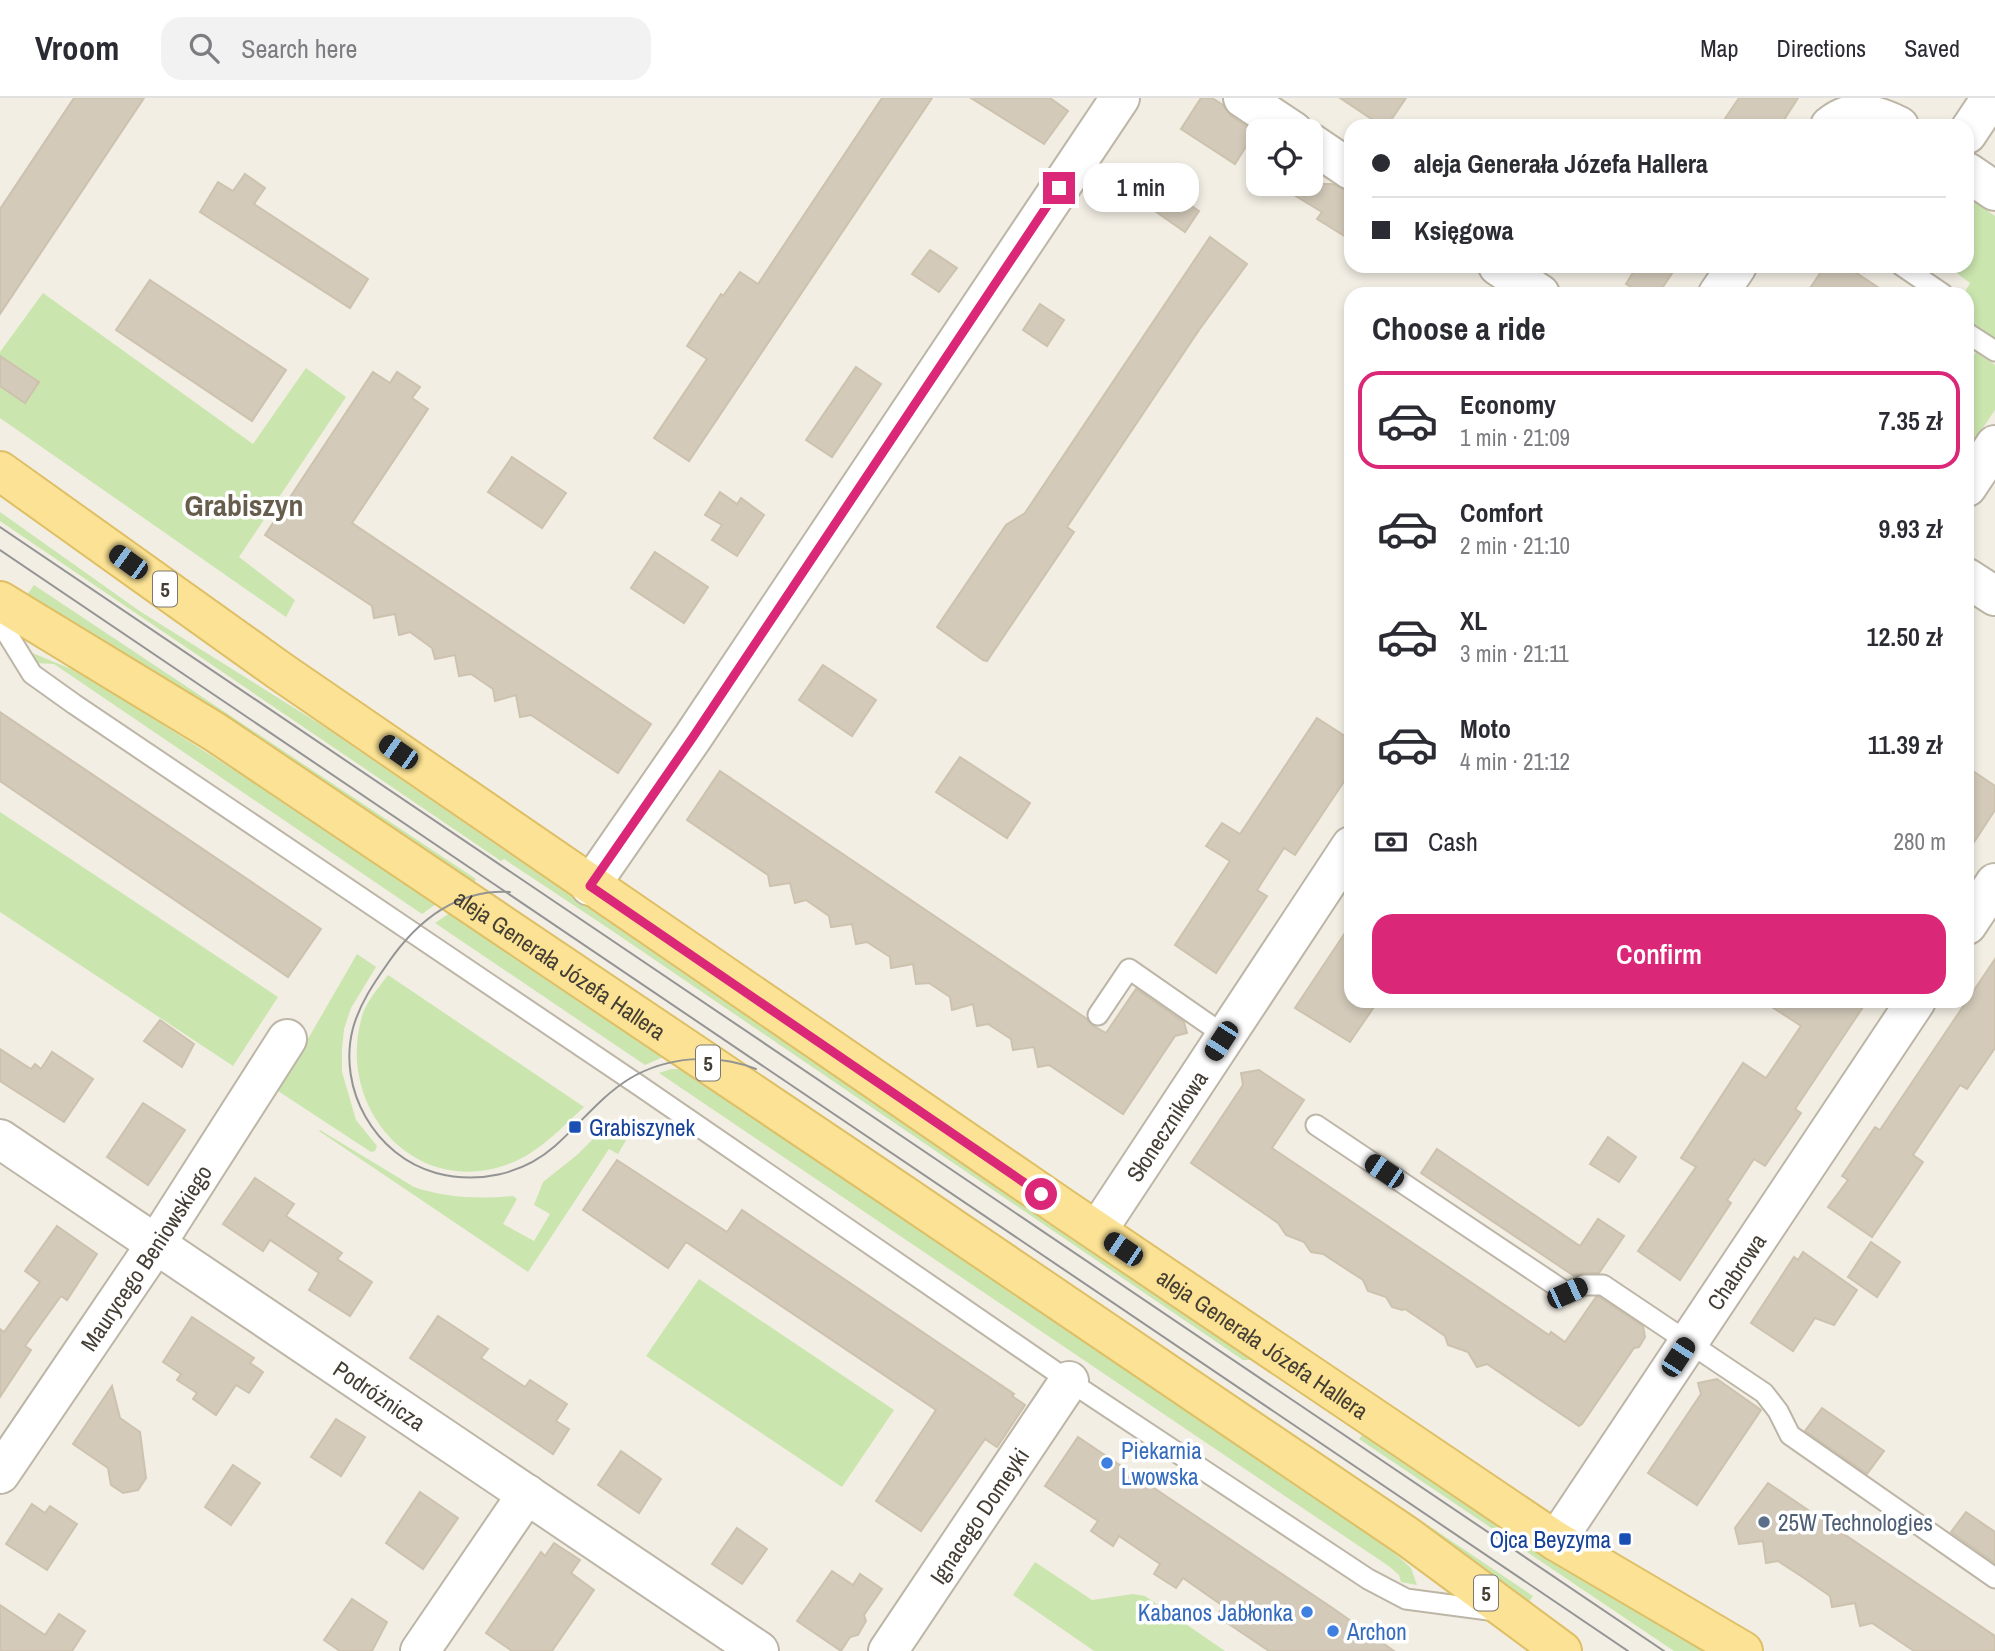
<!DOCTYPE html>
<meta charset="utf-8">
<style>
:root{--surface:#fff;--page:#f2f2f3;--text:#2b2b33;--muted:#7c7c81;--line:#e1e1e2;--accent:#db2777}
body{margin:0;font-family:"Archivo Narrow",sans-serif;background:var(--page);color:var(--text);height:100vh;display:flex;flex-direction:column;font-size:26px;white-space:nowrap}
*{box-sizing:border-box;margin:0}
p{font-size:23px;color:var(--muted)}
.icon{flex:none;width:38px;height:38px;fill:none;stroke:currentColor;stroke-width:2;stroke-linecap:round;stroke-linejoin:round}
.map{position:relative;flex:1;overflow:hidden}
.drawer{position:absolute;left:1344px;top:189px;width:630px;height:721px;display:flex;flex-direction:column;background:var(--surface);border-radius:21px;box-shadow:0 4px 10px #0003}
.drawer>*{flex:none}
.banner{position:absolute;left:1344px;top:21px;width:630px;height:154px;border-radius:21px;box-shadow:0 4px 10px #0003;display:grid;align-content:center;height:154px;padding:0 28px;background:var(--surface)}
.controls{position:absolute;left:1246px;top:21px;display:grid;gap:14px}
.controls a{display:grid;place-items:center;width:77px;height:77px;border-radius:14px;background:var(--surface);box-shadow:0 4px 10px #0003;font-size:35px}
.end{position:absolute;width:32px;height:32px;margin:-16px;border:9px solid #db2777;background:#fff;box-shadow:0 0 0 4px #fff}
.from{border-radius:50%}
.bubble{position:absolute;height:49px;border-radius:21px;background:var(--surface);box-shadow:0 4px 10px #0003;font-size:23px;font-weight:600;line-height:49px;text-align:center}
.car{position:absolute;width:21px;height:42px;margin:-21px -10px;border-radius:9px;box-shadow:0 0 5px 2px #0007;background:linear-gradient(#222 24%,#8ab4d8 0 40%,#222 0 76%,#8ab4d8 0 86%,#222 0)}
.banner b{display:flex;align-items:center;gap:24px;height:66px;font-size:26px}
.banner b+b{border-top:2px solid var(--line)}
.banner i{width:18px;height:18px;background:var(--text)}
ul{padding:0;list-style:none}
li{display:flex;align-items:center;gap:21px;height:98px;margin:0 14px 10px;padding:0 14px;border:4px solid transparent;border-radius:21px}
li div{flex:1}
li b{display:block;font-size:26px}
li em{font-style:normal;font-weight:600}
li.active{border-color:var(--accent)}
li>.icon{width:63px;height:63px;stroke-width:1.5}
h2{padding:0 28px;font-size:32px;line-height:84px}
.pay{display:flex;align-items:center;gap:18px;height:77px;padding:0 28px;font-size:26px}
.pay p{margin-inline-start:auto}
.action{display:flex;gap:14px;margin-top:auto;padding:14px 28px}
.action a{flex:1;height:80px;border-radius:21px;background:var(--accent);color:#fff;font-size:28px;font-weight:600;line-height:80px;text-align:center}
header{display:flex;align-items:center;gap:42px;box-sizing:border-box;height:98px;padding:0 35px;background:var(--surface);border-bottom:2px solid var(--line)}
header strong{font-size:33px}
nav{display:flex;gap:38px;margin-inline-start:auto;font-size:24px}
.search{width:490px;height:63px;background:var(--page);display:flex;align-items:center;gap:18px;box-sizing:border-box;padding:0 24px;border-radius:21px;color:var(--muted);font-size:26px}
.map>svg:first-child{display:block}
.green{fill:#cae5ae}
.building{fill:#d3caba;stroke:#cdc2ae;stroke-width:2}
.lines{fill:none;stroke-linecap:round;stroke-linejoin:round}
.service-casing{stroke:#bdb6a7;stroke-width:23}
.minor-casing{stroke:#bdb6a7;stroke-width:42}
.primary-casing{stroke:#dfbf65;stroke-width:42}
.service{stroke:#fff;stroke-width:19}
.minor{stroke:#fff;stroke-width:38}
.primary{stroke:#fbe294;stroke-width:38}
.tram{stroke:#949494;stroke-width:2}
.route{stroke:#db2777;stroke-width:9}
.transit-dot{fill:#1a4fb4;stroke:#fff;stroke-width:2.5}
.shop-dot{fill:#3f7fe0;stroke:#fff;stroke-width:2.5}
.service-dot{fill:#5c6f8a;stroke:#fff;stroke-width:2.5}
.labels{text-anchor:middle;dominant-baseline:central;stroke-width:7;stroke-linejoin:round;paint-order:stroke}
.shield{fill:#fff;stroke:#7c7871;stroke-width:2}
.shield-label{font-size:21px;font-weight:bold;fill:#443e34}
.street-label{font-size:23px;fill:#443e34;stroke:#fff}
.transit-label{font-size:23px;fill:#164399;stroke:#fff;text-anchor:start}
.shop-label{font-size:23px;fill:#366cbe;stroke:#fff;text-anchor:start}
.service-label{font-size:23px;fill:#4e5e75;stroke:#fff;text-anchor:start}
.district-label{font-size:30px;font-weight:bold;fill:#665d4c;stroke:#fff}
</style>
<header>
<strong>Vroom</strong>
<div class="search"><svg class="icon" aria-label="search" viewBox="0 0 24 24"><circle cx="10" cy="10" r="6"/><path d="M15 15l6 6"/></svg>Search here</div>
<nav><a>Map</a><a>Directions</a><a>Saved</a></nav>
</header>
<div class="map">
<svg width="1995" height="1553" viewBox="0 0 1995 1553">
<rect width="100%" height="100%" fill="#f2eee4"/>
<g class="green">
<path d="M 1967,99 L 1995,118 L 1995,244 L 1967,225 L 1967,196 L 1964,196 L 1970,185 L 1947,168 L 1967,168 Z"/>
<path d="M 43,195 L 253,346 L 306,270 L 346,299 L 239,459 L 295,502 L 286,519 L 0,320 L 0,254 Z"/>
<path d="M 1976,254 L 1995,267 L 1995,312 L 1967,353 L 1967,267 Z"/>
<path d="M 0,414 L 141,514 L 323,628 L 701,887 L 1256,1262 L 1243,1262 L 608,830 L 504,761 L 501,763 L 0,423 Z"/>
<path d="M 34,487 L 476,781 L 474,785 L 282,655 L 27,497 Z"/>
<path d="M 30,554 L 71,571 L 103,589 L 305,717 L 436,806 L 422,816 L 54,566 L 37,565 L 30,558 Z"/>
<path d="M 0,714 L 278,899 L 233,968 L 0,814 Z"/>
<path d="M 450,815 L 663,959 L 645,967 L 435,825 Z"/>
<path d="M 357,856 L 376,869 L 351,910 L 344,931 L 342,951 L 342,974 L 356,1022 L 377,1048 L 375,1053 L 371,1054 L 278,993 Z"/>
<path d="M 388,877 L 584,1009 C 560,1031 536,1058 503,1068 C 412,1097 338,1009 361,922 C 365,904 378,891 388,877 Z"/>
<path d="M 671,971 L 680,971 L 1222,1336 L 1392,1453 L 1411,1470 L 1417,1487 L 1401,1484 L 1399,1477 L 1390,1469 L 659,975 Z"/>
<path d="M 608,1026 L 628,1039 L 618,1056 L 609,1051 L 528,1174 L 319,1033 L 320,1032 L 414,1089 C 446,1100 479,1101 513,1098 L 517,1101 L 503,1126 L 534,1143 L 550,1116 L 534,1107 L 543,1084 L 577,1057 Z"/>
<path d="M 699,1181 L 894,1312 L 842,1389 L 646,1258 Z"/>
<path d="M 1364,1335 L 1709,1553 L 1674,1553 L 1359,1341 Z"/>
<path d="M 1395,1405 L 1533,1498 L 1528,1505 L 1392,1408 Z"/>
<path d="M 1035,1464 L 1092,1502 L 1133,1496 L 1145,1498 L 1225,1553 L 1094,1553 L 1013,1497 Z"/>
</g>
<g class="building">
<path d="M 74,0 L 144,0 L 0,216 L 0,111 Z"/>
<path d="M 882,0 L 932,0 L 689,363 L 654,340 L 707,261 L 687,248 L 721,196 L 723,198 L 740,174 L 758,186 Z"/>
<path d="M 971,0 L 1050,0 L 1068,13 L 1044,46 Z"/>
<path d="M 1201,0 L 1212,0 L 1223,7 L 1231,18 L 1255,34 L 1235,66 L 1181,31 Z"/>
<path d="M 1340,0 L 1406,0 L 1387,28 L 1382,28 Z"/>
<path d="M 1739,0 L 1798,0 L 1780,28 L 1720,28 Z"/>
<path d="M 245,76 L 265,90 L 254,106 L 368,181 L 350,210 L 200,114 L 218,84 L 233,93 Z"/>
<path d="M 1276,86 L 1332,86 L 1351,94 L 1351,142 L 1317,121 L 1322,114 Z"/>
<path d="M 1169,93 L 1199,113 L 1185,134 L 1155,113 Z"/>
<path d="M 1210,139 L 1247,166 L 1199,232 L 1067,429 L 1074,434 L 987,563 L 983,562 L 937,529 L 1006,427 L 1025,415 Z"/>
<path d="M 930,152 L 957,170 L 939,194 L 912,176 Z"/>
<path d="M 1637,168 L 1677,168 L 1658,196 L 1642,196 L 1626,186 Z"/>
<path d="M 1825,168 L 1846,168 L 1888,196 L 1806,196 Z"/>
<path d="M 150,182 L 286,272 L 252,323 L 116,232 Z"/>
<path d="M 1040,206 L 1064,222 L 1047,248 L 1023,232 Z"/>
<path d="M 0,258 L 39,284 L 25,305 L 0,288 Z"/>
<path d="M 856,269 L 881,286 L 832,359 L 806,342 Z"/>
<path d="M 373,274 L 390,285 L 397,274 L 420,289 L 412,300 L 428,311 L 352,425 L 651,626 L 618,675 L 531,617 L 520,619 L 516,597 L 495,603 L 493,591 L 471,576 L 459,578 L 455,557 L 435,561 L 432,550 L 410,534 L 399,537 L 395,516 L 374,520 L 372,508 L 265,437 Z"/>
<path d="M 512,359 L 566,395 L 542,430 L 488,394 Z"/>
<path d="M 720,394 L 737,406 L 741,400 L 764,417 L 737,458 L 712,442 L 722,427 L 705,417 Z"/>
<path d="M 655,454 L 708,489 L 684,525 L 631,490 Z"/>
<path d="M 823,567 L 876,602 L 852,638 L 799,602 Z"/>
<path d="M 0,614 L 321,831 L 288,879 L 0,683 Z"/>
<path d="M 1317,620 L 1351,642 L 1351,673 L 1295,757 L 1284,750 L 1257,792 L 1267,798 L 1216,875 L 1175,847 L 1230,763 L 1206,748 L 1222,725 L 1240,736 Z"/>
<path d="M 960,659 L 1030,705 L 1007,740 L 936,694 Z"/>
<path d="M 1967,669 L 1995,688 L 1995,712 L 1967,755 Z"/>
<path d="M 720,673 L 1087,921 L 1092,927 L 1106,935 L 1136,891 L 1184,924 L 1187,935 L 1175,938 L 1123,1016 L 1049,967 L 1038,969 L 1034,949 L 1013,952 L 1011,941 L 988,926 L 977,928 L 973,906 L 952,912 L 950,899 L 929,885 L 916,886 L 913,866 L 891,870 L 890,859 L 867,844 L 856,846 L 852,826 L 831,829 L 829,818 L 806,802 L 795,805 L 790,785 L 770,788 L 768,777 L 687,722 Z"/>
<path d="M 1351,826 L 1351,903 L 1378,903 L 1350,944 L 1295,910 Z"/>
<path d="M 1995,861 L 1995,950 L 1967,991 L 1960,987 L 1913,1057 L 1923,1064 L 1872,1139 L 1828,1109 L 1848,1082 L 1842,1078 L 1875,1029 L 1880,1032 Z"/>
<path d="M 1763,903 L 1867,903 L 1795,1011 L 1801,1015 L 1765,1068 L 1754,1061 L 1727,1102 L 1731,1105 L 1680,1182 L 1638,1153 L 1696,1069 L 1681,1060 L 1743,965 L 1766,980 L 1801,928 Z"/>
<path d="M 160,922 L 194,946 L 182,969 L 144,943 Z"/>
<path d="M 0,951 L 31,971 L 35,966 L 41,971 L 52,954 L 93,981 L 64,1024 L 0,983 Z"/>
<path d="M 1259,972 L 1304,1002 L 1272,1050 L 1549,1237 L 1551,1234 L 1565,1244 L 1596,1199 L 1599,1199 L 1643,1228 L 1645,1239 L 1639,1249 L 1634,1250 L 1582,1326 L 1579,1328 L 1487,1266 L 1477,1269 L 1468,1254 L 1448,1247 L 1445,1238 L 1405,1211 L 1402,1212 L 1392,1209 L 1386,1199 L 1368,1193 L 1363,1182 L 1323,1156 L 1311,1154 L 1304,1144 L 1286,1137 L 1278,1125 L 1191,1065 L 1243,987 L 1241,975 Z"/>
<path d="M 143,1005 L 185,1032 L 148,1087 L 107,1059 Z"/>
<path d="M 1608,1039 L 1636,1059 L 1619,1084 L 1590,1066 Z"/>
<path d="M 1437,1051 L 1580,1148 L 1598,1121 L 1624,1138 L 1599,1175 L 1583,1175 L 1574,1178 L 1421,1075 Z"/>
<path d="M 617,1062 L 727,1134 L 742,1112 L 1014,1296 L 1012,1298 L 1025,1307 L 997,1349 L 985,1341 L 921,1433 L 876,1403 L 936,1312 L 686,1144 L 668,1170 L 583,1112 Z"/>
<path d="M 255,1080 L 294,1106 L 286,1118 L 342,1155 L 337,1161 L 372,1184 L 350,1218 L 309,1192 L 319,1175 L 270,1142 L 263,1153 L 223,1126 Z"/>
<path d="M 57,1128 L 97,1156 L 67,1202 L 61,1198 L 25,1248 L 31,1252 L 0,1299 L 0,1231 L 4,1234 L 40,1184 L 25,1173 Z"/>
<path d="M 1871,1144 L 1900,1164 L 1877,1199 L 1848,1179 Z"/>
<path d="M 1803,1154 L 1857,1192 L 1834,1227 L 1815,1220 L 1793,1253 L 1751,1225 L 1794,1159 L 1798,1162 Z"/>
<path d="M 438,1218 L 488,1251 L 481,1260 L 525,1289 L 530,1282 L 567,1306 L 556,1323 L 569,1331 L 553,1356 L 410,1260 Z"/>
<path d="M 192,1219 L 254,1260 L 250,1265 L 263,1274 L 249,1295 L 236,1287 L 216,1317 L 193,1301 L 197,1295 L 177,1282 L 181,1276 L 163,1264 Z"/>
<path d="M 1717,1281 L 1761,1312 L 1697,1407 L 1648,1375 L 1701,1296 L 1698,1285 Z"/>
<path d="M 112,1288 L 120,1320 L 140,1334 L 146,1380 L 138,1392 L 123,1395 L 111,1387 L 108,1370 L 73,1346 Z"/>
<path d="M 1822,1310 L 1884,1353 L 1867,1376 L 1805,1333 Z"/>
<path d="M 336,1321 L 365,1339 L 341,1378 L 311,1359 Z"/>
<path d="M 1078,1339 L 1331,1509 L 1394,1553 L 1269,1553 L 1217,1518 L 1223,1508 L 1183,1480 L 1176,1490 L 1154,1476 L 1160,1466 L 1119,1438 L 1113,1448 L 1091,1433 L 1098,1423 L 1045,1388 Z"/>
<path d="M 621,1353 L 661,1381 L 639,1415 L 598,1387 Z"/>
<path d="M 233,1367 L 260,1385 L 231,1427 L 205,1409 Z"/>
<path d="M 1768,1385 L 1995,1538 L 1995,1553 L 1914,1553 L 1872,1525 L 1860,1528 L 1855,1505 L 1832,1509 L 1830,1498 L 1804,1480 L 1778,1463 L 1766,1465 L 1763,1443 L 1739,1446 L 1735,1430 Z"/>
<path d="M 420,1394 L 458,1420 L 423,1471 L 386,1445 Z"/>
<path d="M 32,1406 L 45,1415 L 50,1408 L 77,1426 L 47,1472 L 6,1446 Z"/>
<path d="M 1966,1414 L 1995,1434 L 1995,1465 L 1951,1434 Z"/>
<path d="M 737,1430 L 767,1451 L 742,1486 L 712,1466 Z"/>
<path d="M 554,1445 L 580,1462 L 571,1475 L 594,1492 L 552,1553 L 512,1553 L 486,1535 L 541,1454 L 545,1458 Z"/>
<path d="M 832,1473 L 853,1487 L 860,1476 L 882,1491 L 864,1517 L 866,1523 L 858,1537 L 850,1539 L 841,1553 L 797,1523 Z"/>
<path d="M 352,1501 L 387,1524 L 372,1553 L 340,1553 L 324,1542 Z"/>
<path d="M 0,1507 L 45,1537 L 59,1516 L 85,1533 L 72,1553 L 0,1553 Z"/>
</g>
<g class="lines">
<g class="service-casing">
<g id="service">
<path d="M 1902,168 L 1943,196"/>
<path d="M 1967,235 L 1995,253"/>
<path d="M 0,524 L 32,576 L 74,606 L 640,988 L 1069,1283 L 1368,1481 L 1406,1501 L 1496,1513"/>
<path d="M 1098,917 L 1129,871 L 1224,937"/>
<path d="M 1316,1027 L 1567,1195 L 1584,1187 L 1603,1187 L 1764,1295 L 1778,1313 L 1790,1337 L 1995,1480"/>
</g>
</g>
<g class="minor-casing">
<g id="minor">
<path d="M 1243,0 L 1293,33"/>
<path d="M 1830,28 C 1852,9 1875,16 1899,28"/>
<path d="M 1967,36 L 1991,0"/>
<path d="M 1311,45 L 1351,72"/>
<path d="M 1967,74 L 1995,93"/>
<path d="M 1498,168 L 1540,196"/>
<path d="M 1718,196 L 1737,168"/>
<path d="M 1967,389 L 1995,347"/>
<path d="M 1967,480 L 1995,498"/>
<path d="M 590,788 L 693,639 L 1120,0"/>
<path d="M 1967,827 L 1995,785"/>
<path id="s1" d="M 0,1041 L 759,1553"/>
<path id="s2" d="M 1097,1133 L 1351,748"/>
<path id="s3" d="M 0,1376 L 156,1146 L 287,941"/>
<path id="s4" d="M 1556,1443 L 1916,903"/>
<path d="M 420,1553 L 527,1396"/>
<path id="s5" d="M 888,1553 L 1069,1283"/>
</g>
</g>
<g class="primary-casing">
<g id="primary">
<path id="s6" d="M 0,373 L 280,573 L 1064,1111 L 1556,1443 L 1743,1553"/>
<path id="s7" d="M 0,503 L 215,634 L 896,1092 L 1408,1439 L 1562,1553"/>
</g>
</g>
<use href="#service" class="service"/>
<use href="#minor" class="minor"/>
<use href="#primary" class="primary"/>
<g class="tram">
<path d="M 0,429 L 1664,1553"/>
<path d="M 0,452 L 1628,1553"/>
<path d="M 510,794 C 456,791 417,823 388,865 C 374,885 360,905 353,930 C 337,991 375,1058 436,1075 C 477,1086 522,1077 555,1048 C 580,1026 600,999 629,981 C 667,958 716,955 756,971"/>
</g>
</g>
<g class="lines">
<path class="route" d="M 1041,1096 L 590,788 L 693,639 L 1059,90"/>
</g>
<g class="transit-dot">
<rect x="568" y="1022" width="14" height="14" rx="3.5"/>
<rect x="1618" y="1434" width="14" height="14" rx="3.5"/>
</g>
<g class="shop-dot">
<circle cx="1107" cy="1365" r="7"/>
<circle cx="1307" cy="1514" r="7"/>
<circle cx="1333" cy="1533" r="7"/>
</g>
<circle class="service-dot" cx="1764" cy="1424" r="7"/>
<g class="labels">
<g class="shield">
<rect x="153" y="473.5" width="24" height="35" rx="5"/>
<rect x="696" y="947.5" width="24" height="35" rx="5"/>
<rect x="1474" y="1477.5" width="24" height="35" rx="5"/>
</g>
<g class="shield-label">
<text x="165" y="491">5</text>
<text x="708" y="965">5</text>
<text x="1486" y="1495">5</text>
</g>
<g class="street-label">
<text stroke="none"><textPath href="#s7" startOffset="668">aleja Generała Józefa Hallera</textPath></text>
<text stroke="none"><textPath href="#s2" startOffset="126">Słonecznikowa</textPath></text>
<text stroke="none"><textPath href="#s3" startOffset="261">Maurycego Beniowskiego</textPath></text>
<text stroke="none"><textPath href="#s4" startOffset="324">Chabrowa</textPath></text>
<text stroke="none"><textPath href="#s6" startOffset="1535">aleja Generała Józefa Hallera</textPath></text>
<text stroke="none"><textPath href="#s1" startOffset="458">Podróżnicza</textPath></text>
<text stroke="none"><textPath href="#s5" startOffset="163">Ignacego Domeyki</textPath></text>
</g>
<g class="transit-label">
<text x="589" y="1029">Grabiszynek</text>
<text x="1611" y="1441" text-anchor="end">Ojca Beyzyma</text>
</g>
<g class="shop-label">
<text x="1121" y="1352">Piekarnia<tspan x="1121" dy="26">Lwowska</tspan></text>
<text x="1293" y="1514" text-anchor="end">Kabanos Jabłonka</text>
<text x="1347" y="1533">Archon</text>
</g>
<g class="service-label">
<text x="1778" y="1424">25W Technologies</text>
</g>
<g class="district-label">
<text x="244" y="407">Grabiszyn</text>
</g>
</g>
</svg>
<div class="controls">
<a><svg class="icon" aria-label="locate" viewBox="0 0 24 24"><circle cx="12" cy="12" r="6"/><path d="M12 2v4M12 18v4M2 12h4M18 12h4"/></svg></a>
</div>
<i class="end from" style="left:1041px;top:1096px"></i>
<i class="end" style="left:1059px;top:90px"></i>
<div class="bubble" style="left:1083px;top:65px;width:116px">1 min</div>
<i class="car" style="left:128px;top:464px;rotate:306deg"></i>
<i class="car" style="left:398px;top:654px;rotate:305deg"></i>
<i class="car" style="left:1221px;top:943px;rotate:213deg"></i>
<i class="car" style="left:1384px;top:1073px;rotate:304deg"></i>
<i class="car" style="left:1123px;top:1151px;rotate:304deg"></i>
<i class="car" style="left:1567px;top:1195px;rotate:65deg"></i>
<i class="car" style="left:1678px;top:1259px;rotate:33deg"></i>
<div class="banner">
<b><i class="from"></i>aleja Generała Józefa Hallera</b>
<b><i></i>Księgowa</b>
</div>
<section class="drawer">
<h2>Choose a ride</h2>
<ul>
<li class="active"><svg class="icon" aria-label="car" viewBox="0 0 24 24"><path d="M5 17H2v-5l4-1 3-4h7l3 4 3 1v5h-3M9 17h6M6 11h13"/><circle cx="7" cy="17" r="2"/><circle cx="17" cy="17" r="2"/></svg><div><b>Economy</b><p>1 min · 21:09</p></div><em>7.35 zł</em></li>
<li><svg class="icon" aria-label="car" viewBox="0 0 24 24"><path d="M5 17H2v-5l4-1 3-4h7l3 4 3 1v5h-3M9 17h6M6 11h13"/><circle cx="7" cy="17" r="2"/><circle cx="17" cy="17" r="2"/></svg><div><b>Comfort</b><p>2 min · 21:10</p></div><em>9.93 zł</em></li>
<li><svg class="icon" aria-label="car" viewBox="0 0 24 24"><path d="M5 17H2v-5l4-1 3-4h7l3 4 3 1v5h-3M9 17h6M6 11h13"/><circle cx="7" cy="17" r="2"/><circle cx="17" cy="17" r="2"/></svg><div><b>XL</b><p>3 min · 21:11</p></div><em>12.50 zł</em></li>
<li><svg class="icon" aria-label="car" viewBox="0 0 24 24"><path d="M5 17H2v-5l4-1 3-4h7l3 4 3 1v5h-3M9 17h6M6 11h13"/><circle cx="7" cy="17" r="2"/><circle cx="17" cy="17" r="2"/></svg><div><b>Moto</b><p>4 min · 21:12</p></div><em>11.39 zł</em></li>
</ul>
<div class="pay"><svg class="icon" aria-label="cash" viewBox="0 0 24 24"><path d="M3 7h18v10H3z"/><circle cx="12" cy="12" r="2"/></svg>Cash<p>280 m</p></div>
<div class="action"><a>Confirm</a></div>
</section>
</div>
